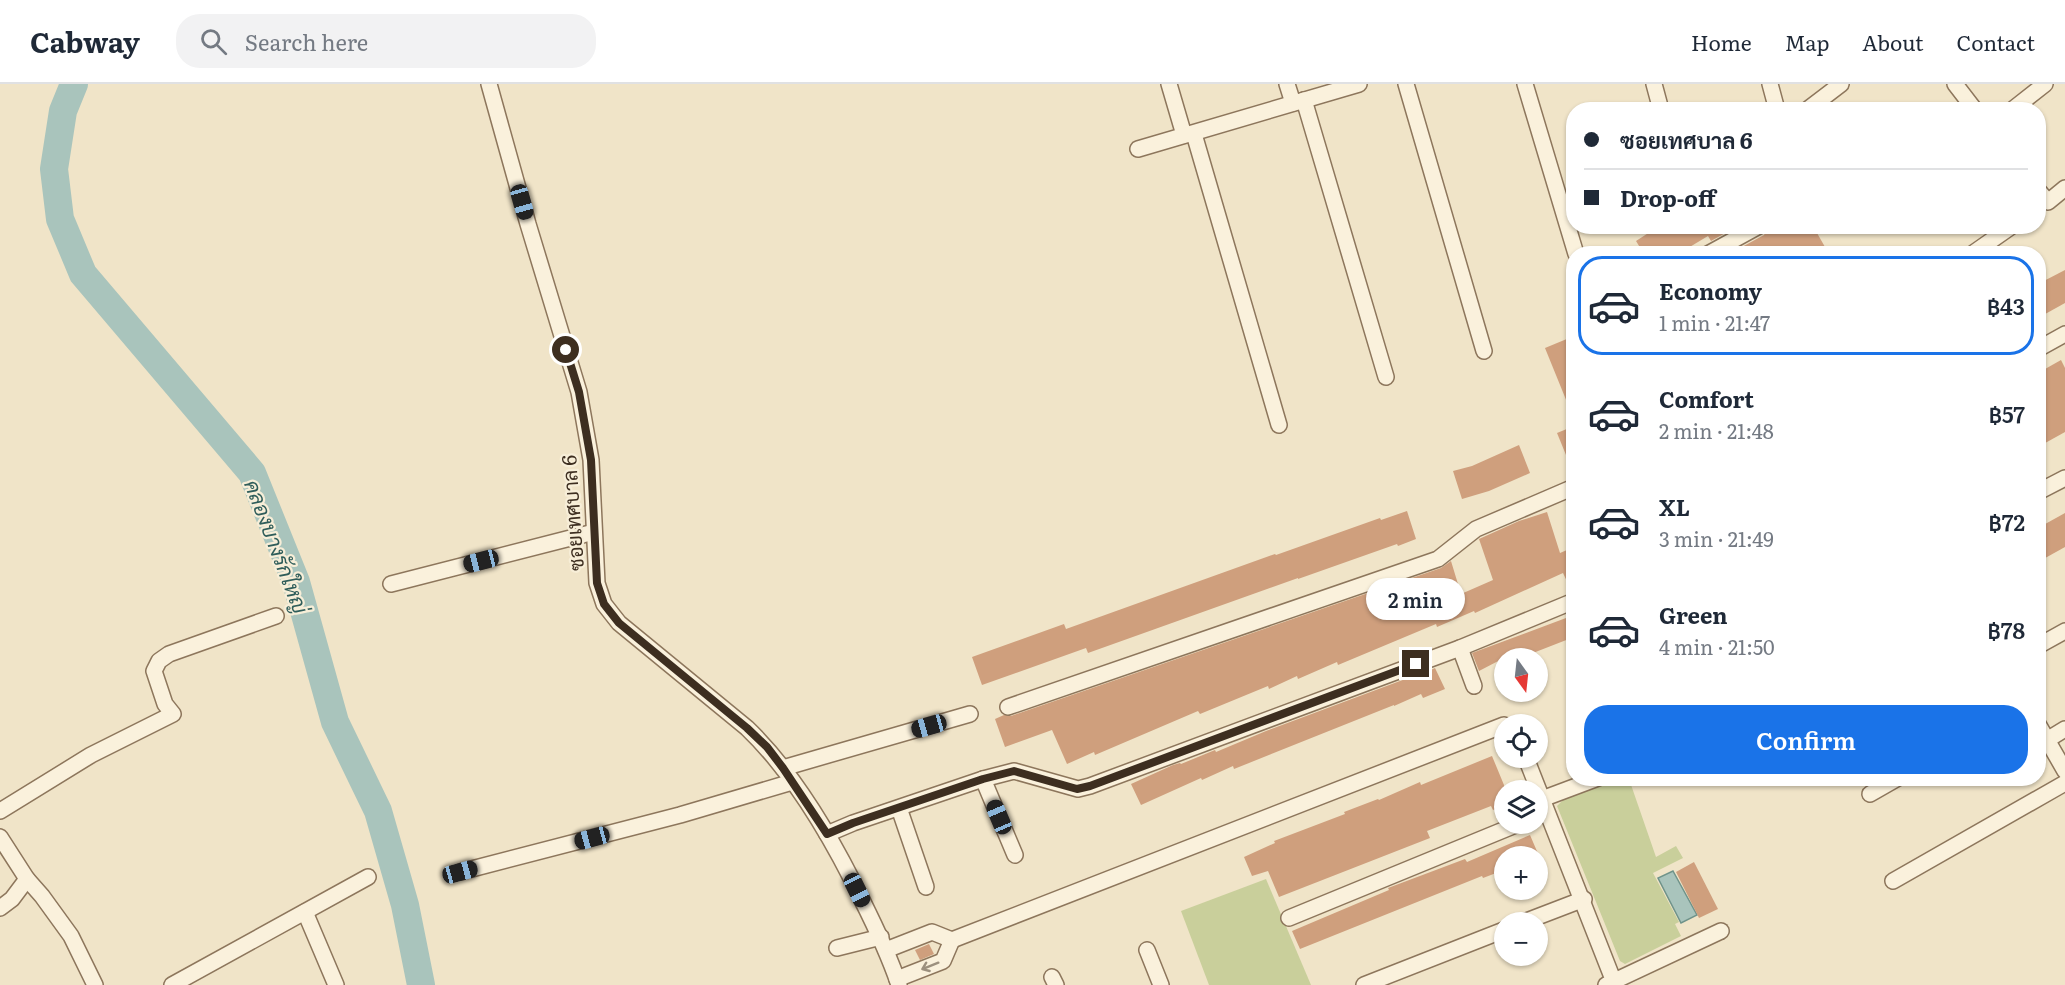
<!DOCTYPE html>
<meta charset="utf-8">
<style>
:root{--surface:#fff;--page:#f2f2f3;--text:#1f2937;--muted:#747a83;--line:#e0e1e3;--accent:#1a73e8}
body{margin:0;font-family:Literata,Sarabun,serif;background:var(--page);color:var(--text);height:100vh;display:flex;flex-direction:column;font-size:22px;white-space:nowrap}
*{box-sizing:border-box;margin:0}
p{font-size:20px;color:var(--muted)}
.icon{flex:none;width:33px;height:33px;fill:none;stroke:currentColor;stroke-width:2;stroke-linecap:round;stroke-linejoin:round}
.map{position:relative;flex:1;overflow:hidden}
.details{position:absolute;left:1566px;top:162px;width:480px;height:540px;display:flex;flex-direction:column;background:var(--surface);border-radius:24px;box-shadow:0 2px 4px #0004}
.details>*{flex:none}
.hud{position:absolute;left:1566px;top:18px;width:480px;height:132px;border-radius:24px;box-shadow:0 2px 4px #0004;display:grid;align-content:center;height:132px;padding:0 18px;background:var(--surface)}
.needle{width:39px;rotate:165deg}
.buttons{position:absolute;left:1494px;top:564px;display:grid;gap:12px}
.buttons a{display:grid;place-items:center;width:54px;height:54px;border-radius:50%;background:var(--surface);box-shadow:0 2px 4px #0004;font-size:30px}
.end{position:absolute;width:27px;height:27px;margin:-14px;border:8px solid #3d2e20;background:#fff;box-shadow:0 0 0 3px #fff}
.from{border-radius:50%}
.bubble{position:absolute;height:42px;border-radius:21px;background:var(--surface);box-shadow:0 2px 4px #0004;font-size:20px;font-weight:600;line-height:42px;text-align:center}
.car{position:absolute;width:18px;height:36px;margin:-18px -9px;border-radius:8px;box-shadow:0 0 4px 2px #0007;background:linear-gradient(#222 24%,#8ab4d8 0 40%,#222 0 76%,#8ab4d8 0 86%,#222 0)}
.hud b{display:flex;align-items:center;gap:21px;height:57px;font-size:22px}
.hud b+b{border-top:2px solid var(--line)}
.hud i{width:15px;height:15px;background:var(--text)}
ul{padding:10px 0 0;list-style:none}
li{display:flex;align-items:center;gap:18px;height:99px;margin:0 12px 9px;padding:0 6px;border:3px solid transparent;border-radius:24px}
li div{flex:1}
li b{display:block;font-size:22px}
li em{font-style:normal;font-weight:600}
li.selected{border-color:var(--accent)}
li>.icon{width:54px;height:54px;stroke-width:1.5}
.cta{display:flex;gap:12px;margin-top:auto;padding:12px 18px}
.cta a{flex:1;height:69px;border-radius:24px;background:var(--accent);color:#fff;font-size:24px;font-weight:600;line-height:69px;text-align:center}
header{display:flex;align-items:center;gap:36px;box-sizing:border-box;height:84px;padding:0 30px;background:var(--surface);border-bottom:2px solid var(--line)}
header strong{font-size:28px}
nav{display:flex;gap:33px;margin-inline-start:auto;font-size:21px}
.search{width:420px;height:54px;background:var(--page);display:flex;align-items:center;gap:15px;box-sizing:border-box;padding:0 21px;border-radius:24px;color:var(--muted);font-size:22px}
.map>svg:first-child{display:block}
.green{fill:#c9cf9b}
.water{fill:#a9c4bc;stroke:#6f938a;stroke-width:1.5}
.lines{fill:none;stroke-linecap:round;stroke-linejoin:round}
.river{stroke:#a9c4bc;stroke-width:28}
.building{fill:#cf9f7d}
.street-casing{stroke:#8d765c;stroke-width:18}
.street{stroke:#faf1dc;stroke-width:15}
.oneway{stroke:#9c907e}
.route{stroke:#3d2e20;stroke-width:8}
.labels{text-anchor:middle;dominant-baseline:central;stroke-width:4.5;stroke-linejoin:round;paint-order:stroke}
.street-label{font-size:20px;fill:#3d2e20;stroke:#f7eed8}
.water-label{font-size:21px;font-style:italic;fill:#2f5d5a;stroke:#f7eed8}
</style>
<header>
<strong>Cabway</strong>
<div class="search"><svg class="icon" aria-label="search" viewBox="0 0 24 24"><circle cx="10" cy="10" r="6"/><path d="M15 15l6 6"/></svg>Search here</div>
<nav><a>Home</a><a>Map</a><a>About</a><a>Contact</a></nav>
</header>
<div class="map">
<svg width="2065" height="901" viewBox="0 0 2065 901">
<rect width="100%" height="100%" fill="#f0e4c8"/>
<g class="green">
<path d="M 1617,695 L 1629,695 L 1656,773 L 1676,762 L 1683,774 L 1653,789 L 1679,838 L 1675,840 L 1681,852 L 1625,880 L 1620,877 L 1557,722 L 1564,715 Z"/>
<path d="M 1266,795 L 1311,901 L 1209,901 L 1181,827 Z"/>
</g>
<path class="water" d="M 1673,787 L 1697,831 L 1681,839 L 1658,794 Z"/>
<g class="lines">
<path class="river" d="M 74,0 L 63,27 L 54,85 L 60,135 L 83,190 L 252,389 L 296,498 L 335,638 L 378,727 L 405,821 L 421,901"/>
</g>
<g class="building">
<path d="M 1665,142 L 1738,142 L 1711,157 L 1708,152 L 1678,170 L 1644,170 L 1636,157 L 1653,146 L 1655,149 Z"/>
<path d="M 1769,142 L 1813,142 L 1829,170 L 1729,170 L 1764,151 Z"/>
<path d="M 2065,186 L 2065,219 L 2038,234 L 2038,200 Z"/>
<path d="M 1574,252 L 1574,333 L 1573,333 L 1545,264 Z"/>
<path d="M 2061,276 L 2065,284 L 2065,348 L 2038,363 L 2038,289 Z"/>
<path d="M 1574,342 L 1574,388 L 1573,388 L 1557,349 Z"/>
<path d="M 1519,361 L 1530,389 L 1489,407 L 1462,415 L 1453,387 L 1472,382 Z"/>
<path d="M 1407,427 L 1416,455 L 1398,462 L 1397,460 L 1298,495 L 1298,494 L 1088,569 L 1086,564 L 982,601 L 972,573 L 1064,540 L 1066,545 L 1275,470 L 1276,471 L 1380,434 L 1381,436 Z"/>
<path d="M 1547,428 L 1560,469 L 1574,463 L 1574,507 L 1572,508 L 1563,489 L 1475,529 L 1474,527 L 1437,543 L 1436,540 L 1338,581 L 1337,578 L 1298,595 L 1297,592 L 1269,605 L 1268,602 L 1200,630 L 1198,627 L 1095,671 L 1094,668 L 1067,680 L 1052,646 L 1005,663 L 995,635 L 1004,631 L 1011,632 L 1441,484 L 1451,477 L 1461,510 L 1493,496 L 1479,455 L 1519,437 Z"/>
<path d="M 2065,429 L 2065,463 L 2038,478 L 2038,444 Z"/>
<path d="M 1574,531 L 1574,553 L 1520,574 L 1504,574 L 1479,587 L 1472,569 Z"/>
<path d="M 1435,584 L 1445,605 L 1423,614 L 1421,610 L 1394,622 L 1394,621 L 1234,685 L 1233,682 L 1202,696 L 1201,694 L 1141,721 L 1131,700 L 1173,681 L 1180,679 L 1181,680 L 1215,666 L 1216,668 L 1266,647 L 1408,594 L 1409,596 Z"/>
<path d="M 1492,672 L 1504,701 L 1504,722 L 1493,726 L 1491,722 L 1427,747 L 1430,754 L 1279,813 L 1268,787 L 1252,792 L 1244,773 L 1275,759 L 1274,757 L 1345,730 L 1344,728 L 1378,715 L 1379,716 L 1420,698 L 1421,701 Z"/>
<path d="M 1530,751 L 1539,772 L 1504,772 L 1504,786 L 1483,794 L 1482,792 L 1300,865 L 1292,847 L 1389,806 L 1388,804 L 1465,775 L 1467,778 Z"/>
<path d="M 1694,778 L 1718,825 L 1699,834 L 1676,788 Z"/>
<path d="M 929,860 L 934,870 L 920,876 L 915,866 Z"/>
</g>
<g class="lines">
<g class="street-casing">
<g id="street">
<path d="M 489,0 L 528,140 L 579,308 L 591,376 L 597,499 L 604,520 L 619,539 L 747,644 C 796,691 833,756 862,816 C 876,844 889,871 899,901"/>
<path d="M 1169,0 L 1184,51"/>
<path d="M 1287,0 L 1293,19"/>
<path d="M 1406,0 L 1484,267"/>
<path d="M 1525,0 L 1576,170"/>
<path d="M 1654,0 L 1661,26"/>
<path d="M 1770,0 L 1777,26"/>
<path d="M 1955,0 L 1975,26"/>
<path d="M 1304,16 L 1386,293"/>
<path d="M 1807,26 L 1841,0"/>
<path d="M 2012,26 L 2045,0"/>
<path d="M 1194,50 L 1279,341"/>
<path d="M 1138,65 L 1359,0"/>
<path d="M 2038,106 L 2048,118 L 2065,104"/>
<path d="M 1708,170 L 1759,142"/>
<path d="M 1972,170 L 2012,142"/>
<path d="M 2038,265 L 2065,250"/>
<path d="M 2038,408 L 2065,394"/>
<path d="M 391,500 L 594,448"/>
<path d="M 2038,562 L 2065,547"/>
<path d="M 1460,564 L 1474,602"/>
<path d="M 1008,623 L 1438,475 L 1476,445 L 1574,403"/>
<path d="M 2038,640 L 2065,687"/>
<path d="M 2047,656 L 2065,645"/>
<path d="M 1526,674 L 1614,898"/>
<path d="M 783,684 L 970,630"/>
<path d="M 983,695 L 1015,771"/>
<path d="M 1870,710 L 1898,694"/>
<path d="M 1542,715 L 1598,694"/>
<path d="M 899,724 L 926,803"/>
<path d="M 0,727 L 91,671 L 173,630 L 165,620 L 154,587 L 159,577 L 169,570 L 276,532"/>
<path d="M 827,750 L 853,739 L 983,695 L 1014,687 L 1078,705 L 1090,702 L 1460,564 L 1574,517"/>
<path d="M 0,753 L 27,795 L 12,815 L 0,824"/>
<path d="M 460,788 L 680,731 L 792,698"/>
<path d="M 27,795 L 42,812 L 71,852 L 95,901"/>
<path d="M 1893,797 L 2065,699"/>
<path d="M 305,828 L 336,901"/>
<path d="M 1289,834 L 1518,740"/>
<path d="M 1524,838 L 1584,815"/>
<path d="M 952,856 L 1504,641"/>
<path d="M 837,864 L 881,853"/>
<path d="M 886,866 L 932,848 L 952,856"/>
<path d="M 1147,866 L 1161,901"/>
<path d="M 1052,893 L 1056,901"/>
<path d="M 897,895 L 943,877 L 952,856"/>
<path d="M 172,901 L 368,793"/>
<path d="M 1364,901 L 1504,846"/>
<path d="M 1606,901 L 1721,847"/>
</g>
</g>
<use href="#street" class="street"/>
</g>
<defs><path id="oneway-shaft" d="M-6 0H5M1.5-3L5.5 0L1.5 3" fill="none" stroke-width="1.6" stroke-linecap="round" stroke-linejoin="round" transform="scale(1.5)"/></defs>
<use class="oneway" href="#oneway-shaft" transform="translate(930 882) rotate(158)"/>
<g class="lines">
<path class="route" d="M 566,266 L 579,308 L 591,376 L 597,499 L 604,520 L 619,539 L 747,644 L 767,663 L 783,684 L 827,750 L 853,739 L 983,695 L 1014,687 L 1077,705 L 1090,702 L 1416,580"/>
</g>
<g class="labels">
<g class="street-label">
<text transform="translate(571 429) rotate(-94)">ซอยเทศบาล 6</text>
</g>
<g class="water-label">
<text transform="translate(278 462) rotate(69)">คลองบางรักใหญ่</text>
</g>
</g>
</svg>
<div class="buttons">
<a><svg class="needle" viewBox="-14 -14 28 28"><path d="M0-13l5 13h-10z" fill="#e53935"/><path d="M0 13l5-13h-10z" fill="#747a83"/></svg></a>
<a><svg class="icon" aria-label="locate" viewBox="0 0 24 24"><circle cx="12" cy="12" r="6"/><path d="M12 2v4M12 18v4M2 12h4M18 12h4"/></svg></a>
<a><svg class="icon" aria-label="layers" viewBox="0 0 24 24"><path d="M12 4l9 5-9 5-9-5zM3 14l9 5 9-5"/></svg></a>
<a>+</a>
<a>−</a>
</div>
<i class="end from" style="left:566px;top:266px"></i>
<i class="end" style="left:1416px;top:580px"></i>
<div class="bubble" style="left:1366px;top:494px;width:99px">2 min</div>
<i class="car" style="left:522px;top:118px;rotate:164deg"></i>
<i class="car" style="left:481px;top:477px;rotate:256deg"></i>
<i class="car" style="left:929px;top:642px;rotate:254deg"></i>
<i class="car" style="left:999px;top:733px;rotate:337deg"></i>
<i class="car" style="left:592px;top:754px;rotate:255deg"></i>
<i class="car" style="left:460px;top:788px;rotate:75deg"></i>
<i class="car" style="left:857px;top:806px;rotate:154deg"></i>
<div class="hud">
<b><i class="from"></i>ซอยเทศบาล 6</b>
<b><i></i>Drop-off</b>
</div>
<section class="details">
<ul>
<li class="selected"><svg class="icon" aria-label="car" viewBox="0 0 24 24"><path d="M5 17H2v-5l4-1 3-4h7l3 4 3 1v5h-3M9 17h6M6 11h13"/><circle cx="7" cy="17" r="2"/><circle cx="17" cy="17" r="2"/></svg><div><b>Economy</b><p>1 min · 21:47</p></div><em>฿43</em></li>
<li><svg class="icon" aria-label="car" viewBox="0 0 24 24"><path d="M5 17H2v-5l4-1 3-4h7l3 4 3 1v5h-3M9 17h6M6 11h13"/><circle cx="7" cy="17" r="2"/><circle cx="17" cy="17" r="2"/></svg><div><b>Comfort</b><p>2 min · 21:48</p></div><em>฿57</em></li>
<li><svg class="icon" aria-label="car" viewBox="0 0 24 24"><path d="M5 17H2v-5l4-1 3-4h7l3 4 3 1v5h-3M9 17h6M6 11h13"/><circle cx="7" cy="17" r="2"/><circle cx="17" cy="17" r="2"/></svg><div><b>XL</b><p>3 min · 21:49</p></div><em>฿72</em></li>
<li><svg class="icon" aria-label="car" viewBox="0 0 24 24"><path d="M5 17H2v-5l4-1 3-4h7l3 4 3 1v5h-3M9 17h6M6 11h13"/><circle cx="7" cy="17" r="2"/><circle cx="17" cy="17" r="2"/></svg><div><b>Green</b><p>4 min · 21:50</p></div><em>฿78</em></li>
</ul>
<div class="cta"><a>Confirm</a></div>
</section>
</div>
